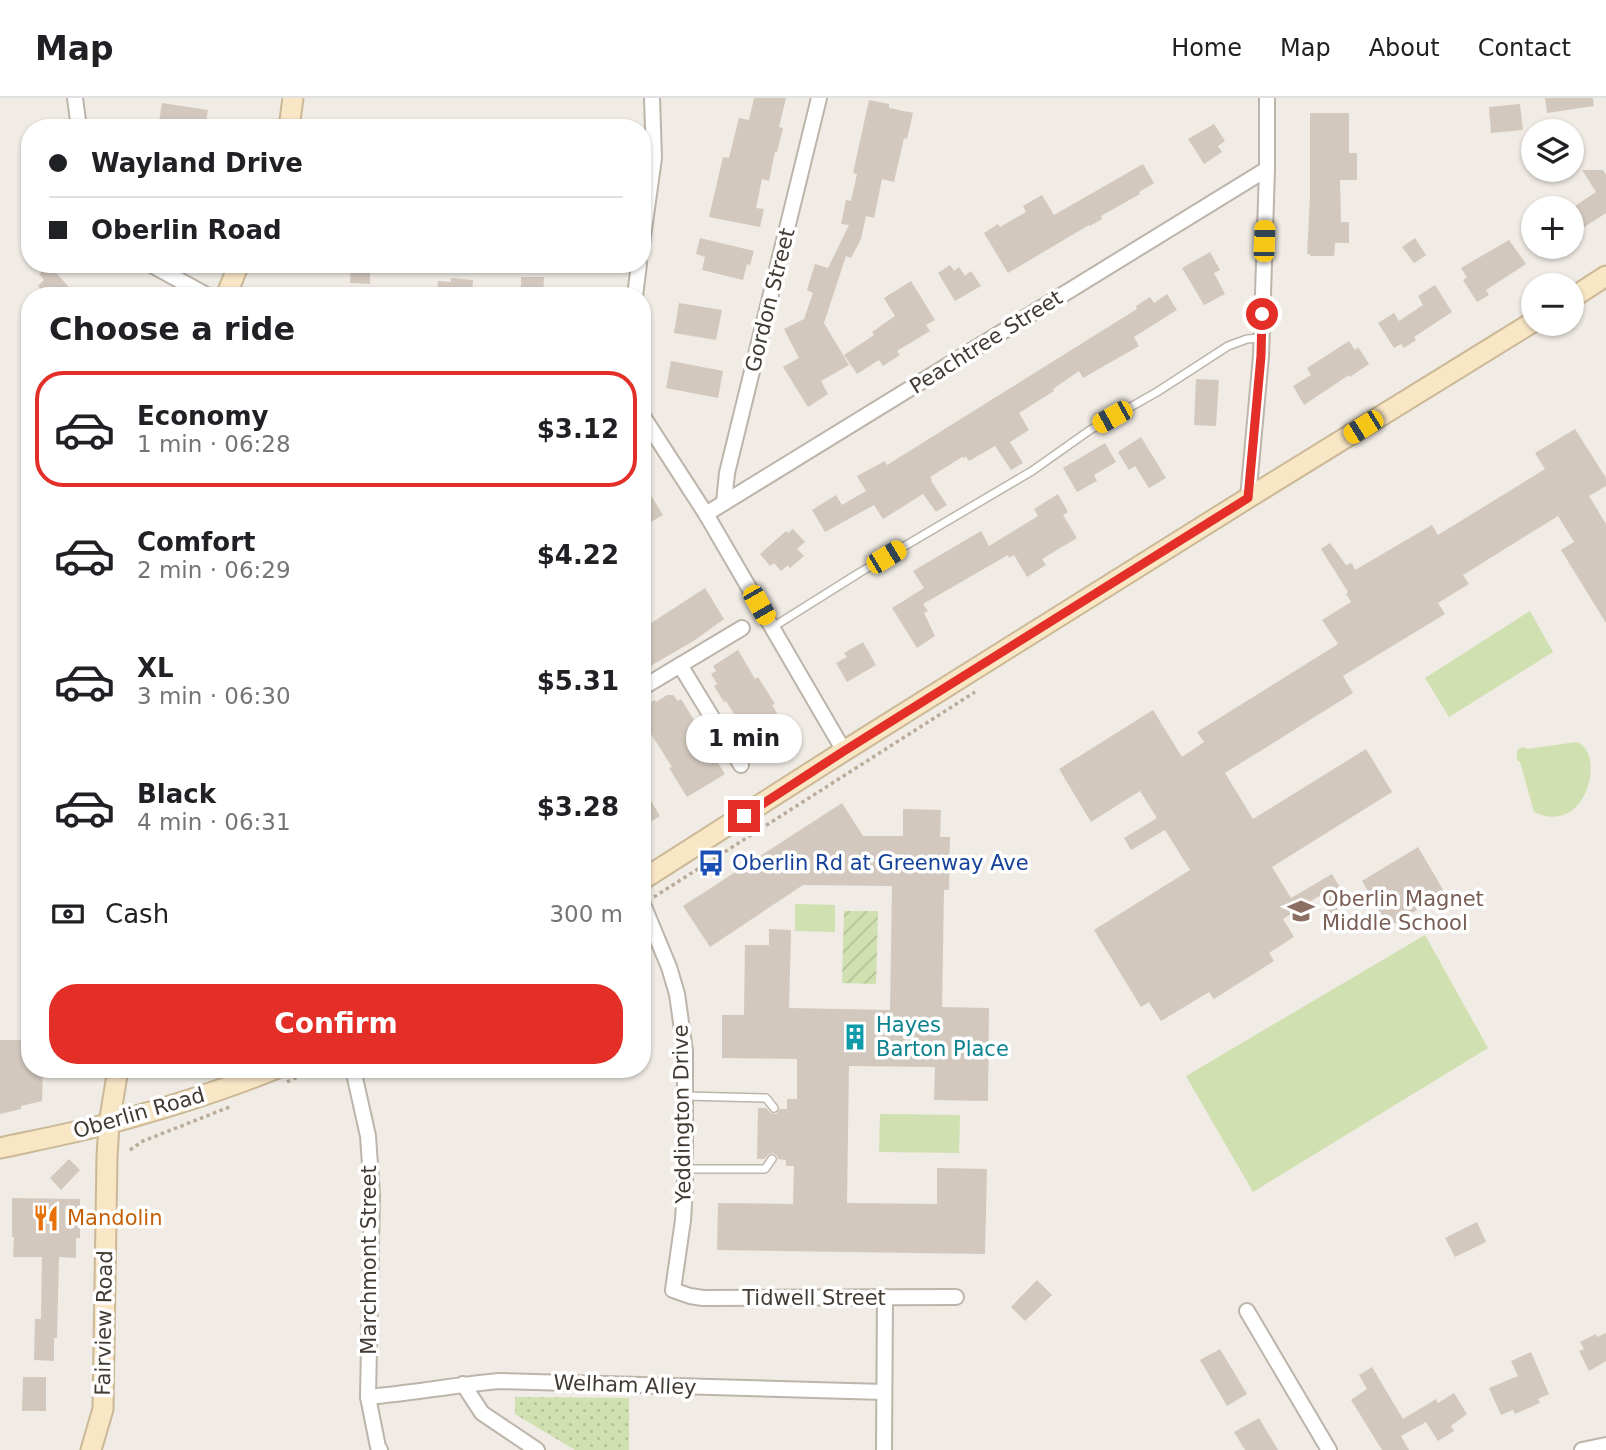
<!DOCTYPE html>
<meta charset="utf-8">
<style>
:root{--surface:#fff;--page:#f2f2f2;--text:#202124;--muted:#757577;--line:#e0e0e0;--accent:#e32f27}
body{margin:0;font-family:"DejaVu Sans",sans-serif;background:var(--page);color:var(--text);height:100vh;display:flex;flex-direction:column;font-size:26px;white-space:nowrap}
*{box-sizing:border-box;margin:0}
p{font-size:23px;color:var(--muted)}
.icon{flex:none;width:38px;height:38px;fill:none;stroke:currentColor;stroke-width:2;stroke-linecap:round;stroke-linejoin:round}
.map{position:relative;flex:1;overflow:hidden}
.sheet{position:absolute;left:21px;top:189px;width:630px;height:791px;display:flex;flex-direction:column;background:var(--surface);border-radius:28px;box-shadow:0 2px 5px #0004}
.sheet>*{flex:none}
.banner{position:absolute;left:21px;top:21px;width:630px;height:154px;border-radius:28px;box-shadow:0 2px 5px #0004;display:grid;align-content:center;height:154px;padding:0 28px;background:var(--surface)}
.fabs{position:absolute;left:1521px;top:21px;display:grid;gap:14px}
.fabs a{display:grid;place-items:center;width:63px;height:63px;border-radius:50%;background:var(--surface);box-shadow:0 2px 5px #0004;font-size:35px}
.end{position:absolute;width:32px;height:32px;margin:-16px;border:9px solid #e32f27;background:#fff;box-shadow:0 0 0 4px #fff}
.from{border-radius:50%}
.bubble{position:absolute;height:49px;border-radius:24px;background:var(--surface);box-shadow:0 2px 5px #0004;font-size:23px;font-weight:700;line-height:49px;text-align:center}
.car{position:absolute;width:21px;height:42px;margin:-21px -10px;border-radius:9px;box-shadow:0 0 5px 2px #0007;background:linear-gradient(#f5c518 24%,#345 0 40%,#f5c518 0 76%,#345 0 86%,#f5c518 0)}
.banner b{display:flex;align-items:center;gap:24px;height:66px;font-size:26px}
.banner b+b{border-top:2px solid var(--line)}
.banner i{width:18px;height:18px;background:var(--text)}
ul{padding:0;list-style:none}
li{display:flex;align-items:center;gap:21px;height:116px;margin:0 14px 10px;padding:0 14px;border:4px solid transparent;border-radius:28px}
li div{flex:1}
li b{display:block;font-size:26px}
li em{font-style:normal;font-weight:700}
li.active{border-color:var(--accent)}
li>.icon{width:63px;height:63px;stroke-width:1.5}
h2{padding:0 28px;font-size:32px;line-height:84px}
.pay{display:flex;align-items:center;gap:18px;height:77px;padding:0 28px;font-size:26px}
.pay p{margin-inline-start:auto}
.button{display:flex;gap:14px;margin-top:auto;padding:14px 28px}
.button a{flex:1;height:80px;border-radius:28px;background:var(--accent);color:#fff;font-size:28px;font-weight:700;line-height:80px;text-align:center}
header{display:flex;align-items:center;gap:42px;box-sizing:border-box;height:98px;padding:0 35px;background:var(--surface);border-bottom:2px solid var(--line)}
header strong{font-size:33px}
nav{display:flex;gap:38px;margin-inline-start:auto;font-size:24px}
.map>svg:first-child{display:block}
.grass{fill:#d0e0b0}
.park{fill:url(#park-dots)}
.garden{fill:url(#garden-furrows)}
.building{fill:#d3c8bd}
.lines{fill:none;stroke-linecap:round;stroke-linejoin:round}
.lane-casing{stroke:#bdb4aa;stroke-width:10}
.street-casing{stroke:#bdb4aa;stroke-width:18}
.secondary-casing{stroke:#cbb897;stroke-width:23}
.path{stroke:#baab9a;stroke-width:3.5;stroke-dasharray:3.5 3.5;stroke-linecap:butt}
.lane{stroke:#fff;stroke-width:7}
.street{stroke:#fff;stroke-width:14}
.secondary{stroke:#f8e6c5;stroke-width:19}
.route{stroke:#e32f27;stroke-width:9}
.labels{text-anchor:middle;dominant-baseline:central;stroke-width:7;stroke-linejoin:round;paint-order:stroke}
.street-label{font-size:21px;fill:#413b34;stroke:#fff}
.transit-label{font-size:21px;fill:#164399;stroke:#fff;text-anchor:start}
.education-label{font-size:21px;fill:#785e54;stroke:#fff;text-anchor:start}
.culture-label{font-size:21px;fill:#0d838f;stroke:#fff;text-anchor:start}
.food-label{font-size:21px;fill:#c56008;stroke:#fff;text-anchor:start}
</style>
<header>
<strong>Map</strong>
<nav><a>Home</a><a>Map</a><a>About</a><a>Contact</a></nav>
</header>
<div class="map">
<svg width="1606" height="1352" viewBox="0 0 1606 1352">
<defs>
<pattern id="park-dots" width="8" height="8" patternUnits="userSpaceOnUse" patternTransform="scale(1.75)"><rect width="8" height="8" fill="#d0e0b0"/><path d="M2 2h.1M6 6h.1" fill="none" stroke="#b4c198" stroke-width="1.8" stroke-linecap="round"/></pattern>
<pattern id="garden-furrows" width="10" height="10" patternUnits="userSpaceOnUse" patternTransform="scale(1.75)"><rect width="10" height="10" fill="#d0e0b0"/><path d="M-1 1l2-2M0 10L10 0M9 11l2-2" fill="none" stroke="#b4c198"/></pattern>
</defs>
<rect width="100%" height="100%" fill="#f0ebe4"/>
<g class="grass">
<path d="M 1530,513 L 1553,554 L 1449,619 L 1425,580 Z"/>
<path d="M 1576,644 C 1606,651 1589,740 1534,714 L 1520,664 L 1517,662 L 1517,653 L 1520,650 L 1524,649 L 1527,651 Z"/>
<path d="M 795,806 L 835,807 L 835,834 L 795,833 Z"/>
<path d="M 1425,837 L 1488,950 L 1253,1094 L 1186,978 Z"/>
<path d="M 880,1016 L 960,1017 L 959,1055 L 879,1054 Z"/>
</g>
<path class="park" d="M 515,1299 L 629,1300 L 629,1352 L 575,1352 L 515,1316 Z"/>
<path class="garden" d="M 844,813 L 878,813 L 876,886 L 842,885 Z"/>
<g class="building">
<path d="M 754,0 L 786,0 L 779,29 L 783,30 L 777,54 L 775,54 L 769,83 L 762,81 L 756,110 L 764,111 L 760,129 L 709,119 L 723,59 L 729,60 L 739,20 L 749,22 Z"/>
<path d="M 1545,0 L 1593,0 L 1594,8 L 1547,15 Z"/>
<path d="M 869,2 L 889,6 L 889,10 L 913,15 L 907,41 L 904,40 L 894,84 L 882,81 L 874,120 L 866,118 L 861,141 L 851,160 L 846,158 L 824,225 L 849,267 L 821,283 L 828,296 L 808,309 L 783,269 L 799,260 L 784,231 L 804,221 L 813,195 L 807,192 L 815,166 L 828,170 L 849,127 L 841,126 L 846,102 L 851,103 L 857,76 L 853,75 Z"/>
<path d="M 162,5 L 208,12 L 205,30 L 158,30 Z"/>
<path d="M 1520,6 L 1523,32 L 1491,35 L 1489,9 Z"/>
<path d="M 1310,15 L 1349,15 L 1349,55 L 1357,55 L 1357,82 L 1340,82 L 1341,124 L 1349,124 L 1349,145 L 1335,145 L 1334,158 L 1310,158 L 1310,156 L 1307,156 L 1310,98 Z"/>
<path d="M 1214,26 L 1225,43 L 1218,48 L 1222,54 L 1204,66 L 1188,41 Z"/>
<path d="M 1143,66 L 1154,85 L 1139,94 L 1140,96 L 1101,118 L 1102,121 L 1090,128 L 1089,127 L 1008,175 L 984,135 L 998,126 L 1000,129 L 1026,114 L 1023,108 L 1042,97 L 1054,117 Z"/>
<path d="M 1582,72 L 1603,72 L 1606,77 L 1606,115 L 1572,137 L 1572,110 L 1596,94 Z"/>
<path d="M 700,140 L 754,153 L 750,167 L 747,166 L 743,182 L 702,172 L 705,159 L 696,156 Z"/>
<path d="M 1415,140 L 1426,157 L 1414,165 L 1402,149 Z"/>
<path d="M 1509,142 L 1526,166 L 1486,192 L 1489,197 L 1477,204 L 1463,182 L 1467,179 L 1461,170 Z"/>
<path d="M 1210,154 L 1220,172 L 1214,175 L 1225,196 L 1204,207 L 1182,170 Z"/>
<path d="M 351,166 L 370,166 L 370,186 L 350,185 Z"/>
<path d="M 49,167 L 77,198 L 47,198 L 38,188 L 44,182 L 39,176 Z"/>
<path d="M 950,167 L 954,173 L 959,169 L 965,178 L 971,173 L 981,188 L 955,203 L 938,175 Z"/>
<path d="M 521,179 L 544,179 L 543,198 L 521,198 Z"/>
<path d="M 451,180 L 473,182 L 472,198 L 437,198 L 438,183 L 451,184 Z"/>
<path d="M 911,183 L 935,222 L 926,227 L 930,233 L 897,253 L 900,257 L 883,268 L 879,262 L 857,276 L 844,257 L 874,237 L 872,234 L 895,218 L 884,200 Z"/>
<path d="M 1435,187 L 1452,214 L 1414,239 L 1416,242 L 1404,250 L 1401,246 L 1394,250 L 1378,225 L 1394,215 L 1399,223 L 1423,207 L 1418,198 Z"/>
<path d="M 1167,196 L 1177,212 L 1134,239 L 1139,248 L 1083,280 L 1079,273 L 1053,291 L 1054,293 L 1019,315 L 1029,332 L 1010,344 L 1023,365 L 1011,372 L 995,348 L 969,363 L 966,359 L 963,360 L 962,359 L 930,379 L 932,382 L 931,383 L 947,407 L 936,414 L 923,396 L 883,421 L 874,407 L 825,434 L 812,412 L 836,397 L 842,407 L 866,393 L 857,378 L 885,363 L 887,367 L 1137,211 L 1136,208 L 1150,199 L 1154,205 Z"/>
<path d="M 679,205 L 722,212 L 716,242 L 674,235 Z"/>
<path d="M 1349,243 L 1355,252 L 1358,249 L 1369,266 L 1350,279 L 1349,277 L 1304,307 L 1293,288 L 1311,277 L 1307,270 Z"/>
<path d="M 671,263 L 723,273 L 718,300 L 666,290 Z"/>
<path d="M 1196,281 L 1219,282 L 1216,328 L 1194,327 Z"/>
<path d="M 1575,331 L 1606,380 L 1606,388 L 1589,398 L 1606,426 L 1606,525 L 1561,452 L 1574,444 L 1558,418 L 1463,477 L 1469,486 L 1438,505 L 1445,516 L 1343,578 L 1353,595 L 1225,675 L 1253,721 L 1366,651 L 1392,694 L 1272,769 L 1291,800 L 1332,776 L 1349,805 L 1330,816 L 1319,798 L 1283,821 L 1294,839 L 1269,855 L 1274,863 L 1214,901 L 1209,894 L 1161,923 L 1149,904 L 1141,909 L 1094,832 L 1190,772 L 1165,732 L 1131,752 L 1124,740 L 1157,720 L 1140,693 L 1091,724 L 1059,671 L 1153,612 L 1182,659 L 1204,644 L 1197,634 L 1338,546 L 1322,522 L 1351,504 L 1346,496 L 1348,494 L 1321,451 L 1330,445 L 1346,467 L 1352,465 L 1355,472 L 1432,427 L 1438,437 L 1545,371 L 1535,355 Z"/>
<path d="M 1141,339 L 1166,380 L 1149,390 L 1135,368 L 1129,372 L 1118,354 Z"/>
<path d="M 1105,345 L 1116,364 L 1094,377 L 1097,383 L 1077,394 L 1063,370 Z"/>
<path d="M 642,383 L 663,417 L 642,429 Z"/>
<path d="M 1058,396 L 1068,414 L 1063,417 L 1077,440 L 1042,461 L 1046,467 L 1027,479 L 1014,457 L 1009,460 L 1008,457 L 923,506 L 928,513 L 924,515 L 935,538 L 917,550 L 892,510 L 924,490 L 913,473 L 981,433 L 989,448 L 1038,418 L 1034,411 Z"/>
<path d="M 793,431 L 805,444 L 797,451 L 804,458 L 790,470 L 788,467 L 781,473 L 774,465 L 770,468 L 760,456 L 786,433 L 788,435 Z"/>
<path d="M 705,490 L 724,521 L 695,542 L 642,573 L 642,531 Z"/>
<path d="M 863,544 L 876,567 L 847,584 L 836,565 L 847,559 L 844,555 Z"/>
<path d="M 738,552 L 755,581 L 758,579 L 775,606 L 772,607 L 789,635 L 758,654 L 726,603 L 724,604 L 714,588 L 717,586 L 711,576 L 716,573 L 713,568 Z"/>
<path d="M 667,597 L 673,597 L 678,603 L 681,601 L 694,622 L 692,624 L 725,676 L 687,699 L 669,670 L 672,669 L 642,622 L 642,609 L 655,602 L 656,604 Z"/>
<path d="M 642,688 L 660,718 L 642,729 Z"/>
<path d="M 842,705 L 863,738 L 903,738 L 903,711 L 941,712 L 940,739 L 950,739 L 949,792 L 944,792 L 942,909 L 989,910 L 988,1003 L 934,1002 L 935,969 L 849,968 L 847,1105 L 937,1106 L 937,1070 L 987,1071 L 985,1156 L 717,1152 L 718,1105 L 793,1106 L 794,1068 L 786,1068 L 786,1062 L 778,1061 L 777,1058 L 773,1055 L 769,1056 L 764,1061 L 757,1061 L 758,1010 L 766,1010 L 771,1015 L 776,1016 L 780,1011 L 787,1011 L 787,1001 L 797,1001 L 797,961 L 722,960 L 722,917 L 744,917 L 745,847 L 769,847 L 769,831 L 791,832 L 789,910 L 890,912 L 892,788 L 803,787 L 710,849 L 683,808 Z"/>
<path d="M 1418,749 L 1445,795 L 1389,829 L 1362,783 Z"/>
<path d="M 0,942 L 30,942 L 30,971 L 43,971 L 42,1003 L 21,1008 L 21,1011 L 0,1016 Z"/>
<path d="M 69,1061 L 80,1072 L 61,1092 L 50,1080 Z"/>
<path d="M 12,1100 L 80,1101 L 80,1140 L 76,1140 L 76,1160 L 59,1159 L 57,1240 L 54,1240 L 54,1263 L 34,1262 L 35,1221 L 41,1221 L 42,1159 L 13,1159 L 14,1139 L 12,1139 Z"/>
<path d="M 1477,1124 L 1486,1144 L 1455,1159 L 1445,1140 Z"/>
<path d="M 1037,1182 L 1052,1197 L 1025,1223 L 1011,1209 Z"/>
<path d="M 1606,1235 L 1606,1263 L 1589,1273 L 1579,1253 L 1584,1251 L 1580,1244 L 1596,1236 L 1597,1239 Z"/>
<path d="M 1220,1251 L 1247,1296 L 1227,1308 L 1200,1262 Z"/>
<path d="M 1531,1254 L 1549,1296 L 1538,1301 L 1540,1305 L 1515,1316 L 1513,1312 L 1501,1317 L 1489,1290 L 1518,1278 L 1511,1263 Z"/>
<path d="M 1372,1269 L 1403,1321 L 1436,1301 L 1438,1305 L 1454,1295 L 1467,1316 L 1451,1328 L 1454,1333 L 1438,1343 L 1426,1324 L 1401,1338 L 1409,1352 L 1382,1352 L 1351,1302 L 1367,1291 L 1359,1277 Z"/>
<path d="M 23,1279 L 46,1279 L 46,1313 L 22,1313 Z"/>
<path d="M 1259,1320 L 1278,1352 L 1245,1352 L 1234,1334 Z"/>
</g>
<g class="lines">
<g class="lane-casing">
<g id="lane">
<path d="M 773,529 L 859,475 L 1032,373 L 1090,332 L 1157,294 L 1228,248 L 1247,241 L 1261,240"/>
<path d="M 685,998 L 766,1000 L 774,1010"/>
<path d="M 686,1071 L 765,1071 L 772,1061"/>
</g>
</g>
<g class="street-casing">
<g id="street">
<path d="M 75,0 L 79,30"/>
<path d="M 642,146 L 654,60 L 652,0"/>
<path d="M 150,166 L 208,198"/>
<path d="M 635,198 L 639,166"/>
<path d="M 642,317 L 706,416 L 844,653"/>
<path d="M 1248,400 L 1261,258 L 1267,71 L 1267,0"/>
<path d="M 724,405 L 727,375 L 819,0"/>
<path d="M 706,416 L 1267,71"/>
<path d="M 680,567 L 741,667"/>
<path d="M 642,590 L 742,530"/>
<path d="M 642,804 L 669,869 L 677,896 L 685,953 L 685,1089 L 683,1122 L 673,1192 L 690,1198 L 703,1200 L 956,1199"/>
<path d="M 353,971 L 368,1038 L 372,1096 L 368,1299 L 378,1349 L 380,1352"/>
<path d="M 1247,1213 L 1329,1352"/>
<path d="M 463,1286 L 482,1315 L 537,1352"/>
<path d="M 368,1299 C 412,1295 455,1287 500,1283 L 884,1294"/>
<path d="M 884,1352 L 885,1199"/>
<path d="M 1582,1352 L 1606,1347"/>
</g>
</g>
<g class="secondary-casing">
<g id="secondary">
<path d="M 289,30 L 293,0"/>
<path d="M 226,198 L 239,166"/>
<path d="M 1572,200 L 1606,178"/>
<path d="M 642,782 L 844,653 L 1248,400 L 1533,224"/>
<path d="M 0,1050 C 37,1042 74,1035 111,1025 C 166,1010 221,993 275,971"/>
<path d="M 91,1352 L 103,1311 L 107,1058 L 109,1026 L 118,971"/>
</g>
</g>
<g class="path">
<path d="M 654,799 L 975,594"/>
<path d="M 287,984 L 314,971"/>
<path d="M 130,1052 L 143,1043 L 232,1008"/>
</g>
<use href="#lane" class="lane"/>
<use href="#street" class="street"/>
<use href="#secondary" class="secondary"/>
</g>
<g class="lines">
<path class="route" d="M 744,718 L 844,653 L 1248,400 L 1261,258 L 1262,216"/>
</g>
<defs>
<g id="bus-bare" transform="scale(2.1)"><path d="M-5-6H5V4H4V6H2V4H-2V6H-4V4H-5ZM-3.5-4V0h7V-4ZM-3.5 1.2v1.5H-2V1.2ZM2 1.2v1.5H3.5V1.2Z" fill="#1a4fb4" stroke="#fff" stroke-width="2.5" paint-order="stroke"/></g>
<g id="school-bare" transform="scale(2.1)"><path d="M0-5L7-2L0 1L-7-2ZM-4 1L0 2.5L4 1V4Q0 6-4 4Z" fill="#8d6e63" stroke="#fff" stroke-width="2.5" paint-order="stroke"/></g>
<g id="building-bare" transform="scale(2.1)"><path d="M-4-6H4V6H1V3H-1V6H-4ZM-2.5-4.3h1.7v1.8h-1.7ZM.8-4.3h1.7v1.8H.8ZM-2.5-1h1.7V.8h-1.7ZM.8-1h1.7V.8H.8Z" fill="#0f9aa8" stroke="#fff" stroke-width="2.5" paint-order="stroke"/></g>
<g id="restaurant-bare" transform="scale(2.1)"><path d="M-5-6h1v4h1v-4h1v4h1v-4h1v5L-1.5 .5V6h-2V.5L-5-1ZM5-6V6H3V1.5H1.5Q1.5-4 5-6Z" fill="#e8710a" stroke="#fff" stroke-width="2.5" paint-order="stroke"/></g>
</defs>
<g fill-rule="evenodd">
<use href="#bus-bare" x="711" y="765"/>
<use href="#school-bare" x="1301" y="813"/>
<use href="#building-bare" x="855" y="939"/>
<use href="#restaurant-bare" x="46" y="1120"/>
</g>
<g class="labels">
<g class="street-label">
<text transform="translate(770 202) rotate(-76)">Gordon Street</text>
<text transform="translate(986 244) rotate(-32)">Peachtree Street</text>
<text transform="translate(139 1015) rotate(-16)">Oberlin Road</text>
<text transform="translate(682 1016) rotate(-91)">Yeddington Drive</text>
<text transform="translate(369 1162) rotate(-90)">Marchmont Street</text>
<text x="814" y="1200">Tidwell Street</text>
<text transform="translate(104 1225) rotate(-89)">Fairview Road</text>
<text transform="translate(625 1287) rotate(2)">Welham Alley</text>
</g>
<g class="transit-label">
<text x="732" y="765">Oberlin Rd at Greenway Ave</text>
</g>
<g class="education-label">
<text x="1322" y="801">Oberlin Magnet<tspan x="1322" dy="24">Middle School</tspan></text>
</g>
<g class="culture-label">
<text x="876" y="927">Hayes<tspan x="876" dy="24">Barton Place</tspan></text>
</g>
<g class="food-label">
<text x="67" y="1120">Mandolin</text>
</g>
</g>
</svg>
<div class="fabs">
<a><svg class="icon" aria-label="layers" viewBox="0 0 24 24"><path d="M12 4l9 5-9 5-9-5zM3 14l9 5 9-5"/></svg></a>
<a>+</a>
<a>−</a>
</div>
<i class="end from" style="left:1262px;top:216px"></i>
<i class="end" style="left:744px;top:718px"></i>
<div class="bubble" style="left:686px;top:616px;width:116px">1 min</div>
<i class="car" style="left:1264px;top:143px;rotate:2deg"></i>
<i class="car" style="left:1112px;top:319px;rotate:241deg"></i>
<i class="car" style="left:1363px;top:329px;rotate:238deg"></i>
<i class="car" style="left:886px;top:459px;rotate:59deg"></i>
<i class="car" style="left:759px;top:507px;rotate:150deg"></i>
<div class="banner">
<b><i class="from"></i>Wayland Drive</b>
<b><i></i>Oberlin Road</b>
</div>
<section class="sheet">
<h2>Choose a ride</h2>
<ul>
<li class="active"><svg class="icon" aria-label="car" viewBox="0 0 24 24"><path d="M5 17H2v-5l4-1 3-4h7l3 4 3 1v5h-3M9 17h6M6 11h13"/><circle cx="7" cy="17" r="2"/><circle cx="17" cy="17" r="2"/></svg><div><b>Economy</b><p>1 min · 06:28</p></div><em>$3.12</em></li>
<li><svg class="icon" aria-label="car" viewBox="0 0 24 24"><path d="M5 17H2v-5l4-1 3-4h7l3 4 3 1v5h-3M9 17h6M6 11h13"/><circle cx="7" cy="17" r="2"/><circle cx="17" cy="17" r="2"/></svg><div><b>Comfort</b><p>2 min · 06:29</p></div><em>$4.22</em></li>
<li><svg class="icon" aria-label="car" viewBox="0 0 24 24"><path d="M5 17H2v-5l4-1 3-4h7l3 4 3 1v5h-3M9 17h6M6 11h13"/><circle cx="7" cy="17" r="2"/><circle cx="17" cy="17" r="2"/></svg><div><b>XL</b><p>3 min · 06:30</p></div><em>$5.31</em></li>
<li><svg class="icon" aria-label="car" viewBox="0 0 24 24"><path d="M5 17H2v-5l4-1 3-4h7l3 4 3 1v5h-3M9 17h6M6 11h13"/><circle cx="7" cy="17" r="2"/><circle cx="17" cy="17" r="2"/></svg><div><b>Black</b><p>4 min · 06:31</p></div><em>$3.28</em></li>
</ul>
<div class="pay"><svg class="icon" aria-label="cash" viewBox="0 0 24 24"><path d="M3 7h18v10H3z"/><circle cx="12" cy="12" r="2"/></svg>Cash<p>300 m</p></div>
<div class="button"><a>Confirm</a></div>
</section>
</div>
